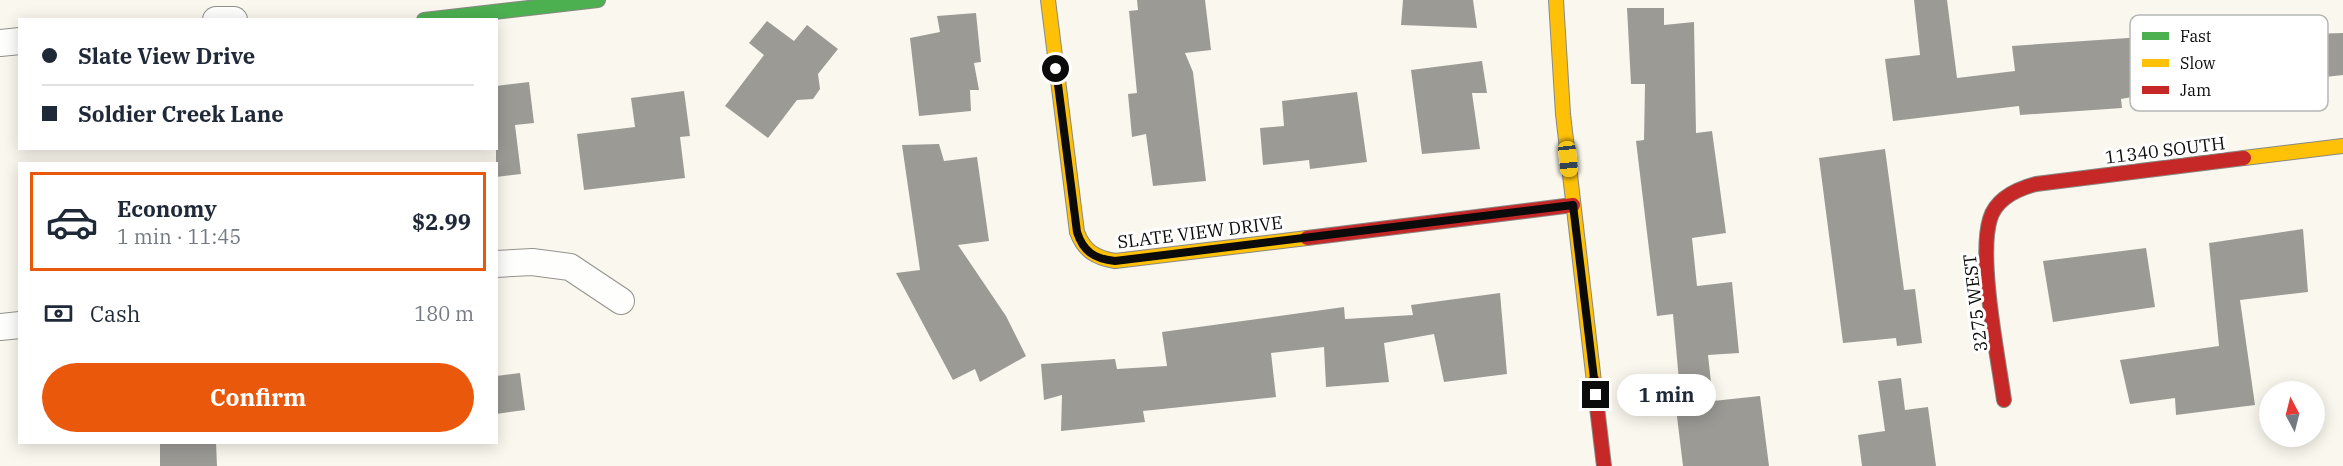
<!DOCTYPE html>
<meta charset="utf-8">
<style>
:root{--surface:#fff;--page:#f6f6f7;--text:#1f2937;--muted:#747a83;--line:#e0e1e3;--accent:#ea580c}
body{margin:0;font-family:"IBM Plex Serif",serif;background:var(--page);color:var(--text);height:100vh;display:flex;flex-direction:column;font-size:22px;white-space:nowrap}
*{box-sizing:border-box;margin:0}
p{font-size:20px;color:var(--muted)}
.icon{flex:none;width:33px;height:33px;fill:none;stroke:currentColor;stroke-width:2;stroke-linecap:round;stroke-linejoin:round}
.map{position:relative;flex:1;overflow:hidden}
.side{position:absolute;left:18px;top:162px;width:480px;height:282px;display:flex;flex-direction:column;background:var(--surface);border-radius:0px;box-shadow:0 3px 15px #0003}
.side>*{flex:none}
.hud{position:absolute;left:18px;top:18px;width:480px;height:132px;border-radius:0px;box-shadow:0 3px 15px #0003;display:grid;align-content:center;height:132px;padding:0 24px;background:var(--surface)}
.needle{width:39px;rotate:353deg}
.tools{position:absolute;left:2259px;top:381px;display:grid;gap:12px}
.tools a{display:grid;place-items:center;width:66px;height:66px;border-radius:50%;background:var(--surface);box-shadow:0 3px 15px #0003;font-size:30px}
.end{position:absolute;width:27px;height:27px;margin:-14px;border:8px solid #0b0b0b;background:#fff;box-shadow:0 0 0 3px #fff}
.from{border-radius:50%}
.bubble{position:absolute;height:42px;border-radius:21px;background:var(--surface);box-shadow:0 3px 15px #0003;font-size:20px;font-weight:700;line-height:42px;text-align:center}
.car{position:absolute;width:18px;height:36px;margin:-18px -9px;border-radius:8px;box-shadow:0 0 4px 2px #0007;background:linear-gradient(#f5c518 24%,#345 0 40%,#f5c518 0 76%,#345 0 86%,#f5c518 0)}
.hud b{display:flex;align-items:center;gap:21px;height:57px;font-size:22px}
.hud b+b{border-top:2px solid var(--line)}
.hud i{width:15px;height:15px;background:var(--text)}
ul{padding:10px 0 0;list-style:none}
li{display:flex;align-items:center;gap:18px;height:99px;margin:0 12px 9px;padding:0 12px;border:3px solid var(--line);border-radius:0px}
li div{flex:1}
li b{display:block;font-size:22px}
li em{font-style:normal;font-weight:700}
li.active{border-color:var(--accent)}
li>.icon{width:54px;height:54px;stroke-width:1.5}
.pay{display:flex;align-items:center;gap:15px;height:66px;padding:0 24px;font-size:22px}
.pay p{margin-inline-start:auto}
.cta{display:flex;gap:12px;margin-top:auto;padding:12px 24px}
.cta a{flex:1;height:69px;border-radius:36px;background:var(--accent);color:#fff;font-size:24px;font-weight:700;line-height:69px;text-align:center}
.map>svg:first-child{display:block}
.building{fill:#9c9a95}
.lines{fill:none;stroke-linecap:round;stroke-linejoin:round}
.street-casing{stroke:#93928d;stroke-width:28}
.fast-casing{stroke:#898884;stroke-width:16}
.slow-casing{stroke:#898884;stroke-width:16}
.jam-casing{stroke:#898884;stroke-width:16}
.street{stroke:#fefefc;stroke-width:26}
.fast{stroke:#4caf50;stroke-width:14}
.slow{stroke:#ffc107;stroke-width:14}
.jam{stroke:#c62828;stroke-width:14}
.route{stroke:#0b0b0b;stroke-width:8}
.labels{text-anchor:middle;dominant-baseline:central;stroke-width:6;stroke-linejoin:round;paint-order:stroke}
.street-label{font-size:18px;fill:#0b0b0b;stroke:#fff}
.key{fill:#fff;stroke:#b6b6b6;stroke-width:1.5}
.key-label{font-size:16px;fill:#0b0b0b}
</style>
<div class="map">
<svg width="2343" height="466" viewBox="0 0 2343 466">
<rect width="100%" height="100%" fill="#faf8ee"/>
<g class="building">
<path d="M 1137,0 L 1205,0 L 1211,50 L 1185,53 L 1193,72 L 1206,181 L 1153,186 L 1146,134 L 1132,137 L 1128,94 L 1137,93 L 1129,11 L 1138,10 Z"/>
<path d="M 1403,0 L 1473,0 L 1477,28 L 1401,25 Z"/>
<path d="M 1914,0 L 1947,0 L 1957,78 L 2015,71 L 2012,46 L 2157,36 L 2156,33 L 2257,19 L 2265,84 L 2219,87 L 2220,92 L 2183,97 L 2182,88 L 2121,99 L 2122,108 L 2020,115 L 2019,106 L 1893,121 L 1885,59 L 1920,55 Z"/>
<path d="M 1627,8 L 1664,8 L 1664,25 L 1694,22 L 1696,133 L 1712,131 L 1726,233 L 1692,238 L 1697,286 L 1732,282 L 1739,353 L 1708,355 L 1713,401 L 1760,396 L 1769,466 L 1683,466 L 1674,392 L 1680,392 L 1673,314 L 1657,316 L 1636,141 L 1644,140 L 1645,84 L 1631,84 Z"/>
<path d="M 976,13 L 981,62 L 974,63 L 979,90 L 970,90 L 971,111 L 919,116 L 910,38 L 940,32 L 937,16 Z"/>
<path d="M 767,21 L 794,41 L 807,25 L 838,49 L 818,74 L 820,89 L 813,99 L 797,100 L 768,138 L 725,106 L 764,55 L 749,43 Z"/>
<path d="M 2343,33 L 2343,75 L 2316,78 L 2311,34 Z"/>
<path d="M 1482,61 L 1487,93 L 1472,93 L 1480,149 L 1422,154 L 1411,70 Z"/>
<path d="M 529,82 L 534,123 L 515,125 L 521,174 L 496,177 L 496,86 Z"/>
<path d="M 684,91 L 690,136 L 680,137 L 685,178 L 584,190 L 577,134 L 635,127 L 631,98 Z"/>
<path d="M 1357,92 L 1367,162 L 1310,169 L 1309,160 L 1263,165 L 1260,128 L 1284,126 L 1282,101 Z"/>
<path d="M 939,144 L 944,161 L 977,157 L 989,241 L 958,245 L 1006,316 L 1026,356 L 980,382 L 975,369 L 953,380 L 896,273 L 920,270 L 902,145 Z"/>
<path d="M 1885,149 L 1904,290 L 1915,289 L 1922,343 L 1897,346 L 1896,338 L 1843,343 L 1819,158 Z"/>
<path d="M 2303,229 L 2308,292 L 2240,300 L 2255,405 L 2176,415 L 2175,398 L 2130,404 L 2120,360 L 2219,346 L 2209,243 Z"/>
<path d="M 2146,248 L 2155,307 L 2053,322 L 2043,261 Z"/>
<path d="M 1500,293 L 1507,374 L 1444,382 L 1434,334 L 1384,343 L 1389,382 L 1326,387 L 1324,347 L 1271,353 L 1276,397 L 1143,411 L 1145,422 L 1061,431 L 1062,395 L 1044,400 L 1041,364 L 1115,359 L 1117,369 L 1167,366 L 1162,332 L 1344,307 L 1345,319 L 1413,315 L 1411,305 Z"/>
<path d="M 520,373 L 525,410 L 496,414 L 496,376 Z"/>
<path d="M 1901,378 L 1905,410 L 1928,407 L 1936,466 L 1862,466 L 1858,435 L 1885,431 L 1878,381 Z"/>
<path d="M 160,442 L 216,442 L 217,466 L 160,466 Z"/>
</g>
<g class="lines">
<g class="street-casing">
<g id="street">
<path d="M 216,20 L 234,20"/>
<path d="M 0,43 L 20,41"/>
<path d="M 496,264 L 532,262 L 570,267 L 621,301"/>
<path d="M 0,327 L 20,325"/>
</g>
</g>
<g class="fast-casing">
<path id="fast" d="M 424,20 L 598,0"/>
</g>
<g class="slow-casing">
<g id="slow">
<path d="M 1048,0 L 1077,232 C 1084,251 1096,258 1115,261 L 1307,238"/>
<path d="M 1556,0 L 1563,114 L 1594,382"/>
<path d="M 2244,158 L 2343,146"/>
</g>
</g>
<g class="jam-casing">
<g id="jam">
<path d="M 1307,238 L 1573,205"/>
<path d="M 1594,382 L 1604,466"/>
<path d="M 2004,400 C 1998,357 1978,258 1990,219 C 1996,199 2017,189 2036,184 L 2244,158"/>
</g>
</g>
<use href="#street" class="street"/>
<use href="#fast" class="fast"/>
<use href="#slow" class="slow"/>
<use href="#jam" class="jam"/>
</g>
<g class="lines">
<path class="route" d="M 1056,69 L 1077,232 C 1083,251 1094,259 1115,261 L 1573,205 L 1596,395"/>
</g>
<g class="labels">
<g class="street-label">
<text transform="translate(2165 150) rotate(-7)">11340 SOUTH</text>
<text transform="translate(1200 232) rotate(-7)">SLATE VIEW DRIVE</text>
<text transform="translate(1975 303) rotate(-97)">3275 WEST</text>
</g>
</g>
<rect x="2130" y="15" width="198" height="96" rx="9" class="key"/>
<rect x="2142" y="32" width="27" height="8" fill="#4caf50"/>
<rect x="2142" y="59" width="27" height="8" fill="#ffc107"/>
<rect x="2142" y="86" width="27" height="8" fill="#c62828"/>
<g class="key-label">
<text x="2180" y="42">Fast</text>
<text x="2180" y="69">Slow</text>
<text x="2180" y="96">Jam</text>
</g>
</svg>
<div class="tools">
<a><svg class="needle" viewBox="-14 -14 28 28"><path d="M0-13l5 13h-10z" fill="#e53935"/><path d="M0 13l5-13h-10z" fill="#747a83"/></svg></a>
</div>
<i class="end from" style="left:1056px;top:69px"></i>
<i class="end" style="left:1596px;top:395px"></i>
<div class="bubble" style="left:1617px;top:374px;width:99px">1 min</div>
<i class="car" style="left:1568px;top:159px;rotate:174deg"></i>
<div class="hud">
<b><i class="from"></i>Slate View Drive</b>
<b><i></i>Soldier Creek Lane</b>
</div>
<section class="side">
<ul>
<li class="active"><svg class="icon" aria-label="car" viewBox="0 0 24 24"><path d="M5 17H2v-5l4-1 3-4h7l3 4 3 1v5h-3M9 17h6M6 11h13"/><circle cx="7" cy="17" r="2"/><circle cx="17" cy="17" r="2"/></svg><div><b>Economy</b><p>1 min · 11:45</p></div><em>$2.99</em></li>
</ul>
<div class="pay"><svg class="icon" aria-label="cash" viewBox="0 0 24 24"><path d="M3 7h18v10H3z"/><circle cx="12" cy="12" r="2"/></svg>Cash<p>180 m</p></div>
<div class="cta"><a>Confirm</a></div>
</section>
</div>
